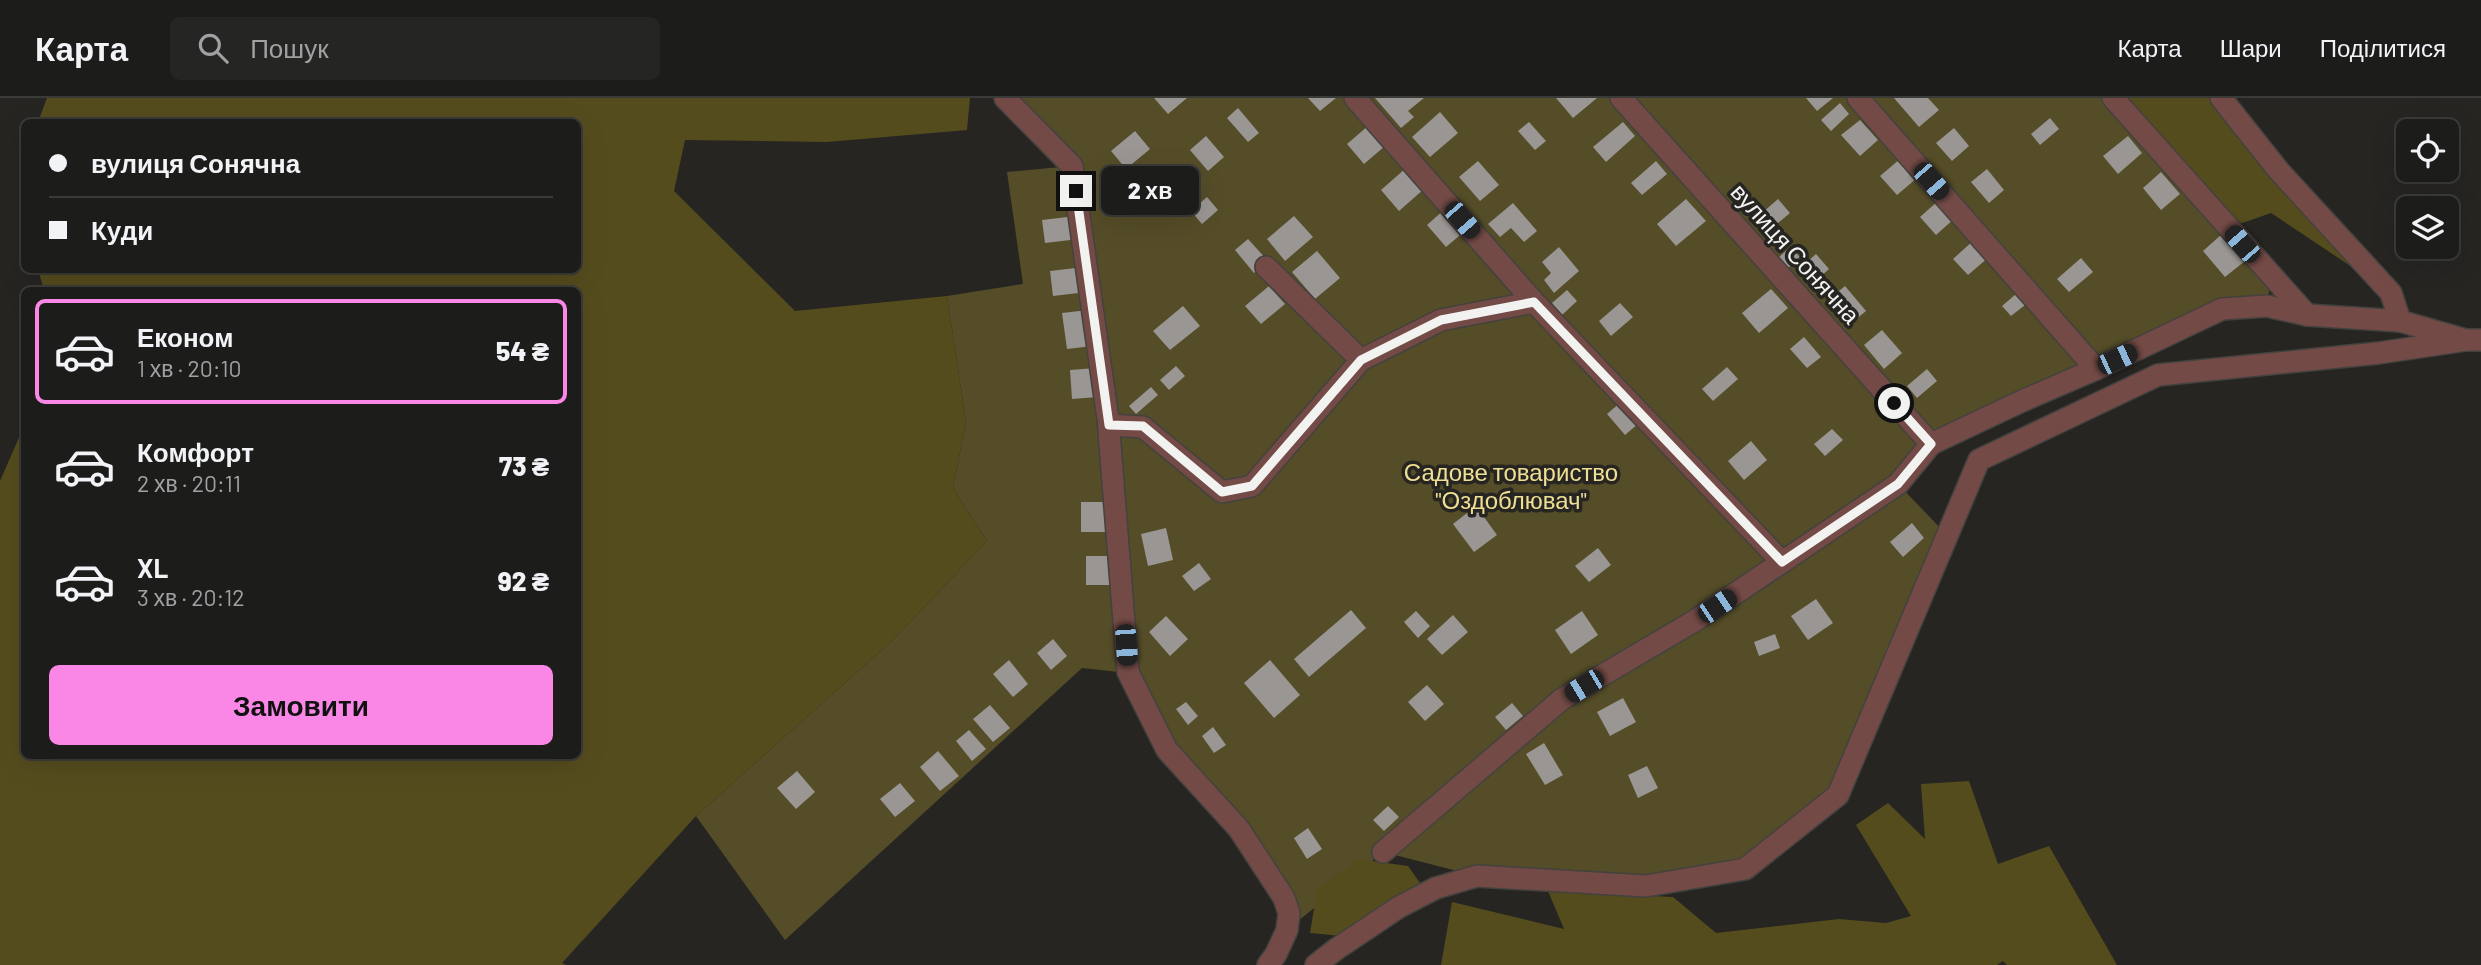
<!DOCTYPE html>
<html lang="uk">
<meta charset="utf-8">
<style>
:root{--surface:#1c1c1a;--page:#252523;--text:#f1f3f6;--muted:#a0a1a2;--line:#3a3a39;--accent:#fa87e6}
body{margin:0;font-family:Barlow,sans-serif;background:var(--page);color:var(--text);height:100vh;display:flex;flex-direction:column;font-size:26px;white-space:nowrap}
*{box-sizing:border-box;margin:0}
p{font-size:23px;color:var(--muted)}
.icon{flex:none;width:38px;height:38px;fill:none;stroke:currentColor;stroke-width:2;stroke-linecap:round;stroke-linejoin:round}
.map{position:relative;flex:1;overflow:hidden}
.side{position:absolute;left:21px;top:189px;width:560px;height:472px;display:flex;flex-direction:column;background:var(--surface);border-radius:10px;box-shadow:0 7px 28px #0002,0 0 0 2px var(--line)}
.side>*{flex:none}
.banner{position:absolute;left:21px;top:21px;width:560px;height:154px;border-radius:10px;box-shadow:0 7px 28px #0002,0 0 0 2px var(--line);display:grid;align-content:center;height:154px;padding:0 28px;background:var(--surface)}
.fabs{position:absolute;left:2396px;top:21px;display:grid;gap:14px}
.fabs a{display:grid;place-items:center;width:63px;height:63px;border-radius:10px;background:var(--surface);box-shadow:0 7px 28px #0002,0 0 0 2px var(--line);font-size:35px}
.end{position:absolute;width:32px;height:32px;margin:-16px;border:9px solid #f2f2f0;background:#111;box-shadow:0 0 0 4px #111}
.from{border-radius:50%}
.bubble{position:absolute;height:49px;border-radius:10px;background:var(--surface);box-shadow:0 7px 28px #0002,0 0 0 2px var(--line);font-size:23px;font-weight:800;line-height:49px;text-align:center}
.car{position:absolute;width:21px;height:42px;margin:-21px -10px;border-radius:9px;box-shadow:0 0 5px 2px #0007;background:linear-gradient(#222 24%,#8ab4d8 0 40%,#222 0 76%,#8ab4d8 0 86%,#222 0)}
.banner b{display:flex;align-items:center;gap:24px;height:66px;font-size:26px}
.banner b+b{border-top:2px solid var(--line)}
.banner i{width:18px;height:18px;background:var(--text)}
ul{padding:12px 0 0;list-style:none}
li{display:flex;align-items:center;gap:21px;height:105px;margin:0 14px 10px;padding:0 14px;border:4px solid transparent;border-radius:10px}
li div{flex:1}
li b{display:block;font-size:26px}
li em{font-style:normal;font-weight:800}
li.selected{border-color:var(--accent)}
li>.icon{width:63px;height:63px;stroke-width:1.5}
.cta{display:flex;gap:14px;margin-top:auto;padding:14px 28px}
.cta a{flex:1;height:80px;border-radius:10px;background:var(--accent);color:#111;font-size:28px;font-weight:800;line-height:80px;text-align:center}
header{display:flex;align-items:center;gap:42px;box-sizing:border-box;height:98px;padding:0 35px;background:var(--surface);border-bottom:2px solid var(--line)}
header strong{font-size:33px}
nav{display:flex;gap:38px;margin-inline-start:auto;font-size:24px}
.search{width:490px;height:63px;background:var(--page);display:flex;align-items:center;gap:18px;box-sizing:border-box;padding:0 24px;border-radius:10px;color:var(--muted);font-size:26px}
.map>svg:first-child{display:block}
.green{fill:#554d28}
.forest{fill:#554c1e}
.building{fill:#999693}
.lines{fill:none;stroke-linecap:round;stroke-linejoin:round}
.street-casing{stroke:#43423f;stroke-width:24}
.street{stroke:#734a46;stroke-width:21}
.route{stroke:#f2f2f0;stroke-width:9}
.labels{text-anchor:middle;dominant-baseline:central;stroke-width:7;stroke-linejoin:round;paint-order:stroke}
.street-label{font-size:24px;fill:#f2f2f0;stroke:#262522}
.park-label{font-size:24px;fill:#efdf94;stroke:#262522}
</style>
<header>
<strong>Карта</strong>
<div class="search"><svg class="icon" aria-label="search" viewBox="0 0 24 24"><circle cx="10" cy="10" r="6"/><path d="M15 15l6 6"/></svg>Пошук</div>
<nav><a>Карта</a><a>Шари</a><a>Поділитися</a></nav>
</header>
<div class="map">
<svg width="2481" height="867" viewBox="0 0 2481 867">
<rect width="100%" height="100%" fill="#262522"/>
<path class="green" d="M 1005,0 L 2113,0 L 2271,178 L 2267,208 L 2222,211 L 1931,346 L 1898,386 L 1947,437 L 1838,697 L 1745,771 L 1646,788 L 1477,778 L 1383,754 L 1287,832 L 1289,815 L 1167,652 L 1128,575 L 1082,570 L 785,842 L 696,718 L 892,543 L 987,443 L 953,390 L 966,324 L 947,198 L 1023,186 L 1007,74 L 1071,68 Z"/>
<g class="forest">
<path d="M 47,0 L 970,0 L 967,32 L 827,44 L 685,42 L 674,93 L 795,213 L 947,198 L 966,324 L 953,390 L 987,443 L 892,543 L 696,718 L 562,865 L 566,867 L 0,867 L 0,383 L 24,328 L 24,658 L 578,658 L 578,192 L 44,192 L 38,172 L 578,172 L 578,24 L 38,24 Z"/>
<path d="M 2113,0 L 2221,0 L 2391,195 L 2271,115 L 2228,130 Z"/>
<path d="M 1969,683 L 1998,766 L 2049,748 L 2117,867 L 2007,867 L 2003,863 L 1997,867 L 1441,867 L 1452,804 L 1564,831 L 1548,793 L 1673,799 L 1716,835 L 1839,821 L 1886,825 L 1911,818 L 1856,727 L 1888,705 L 1925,741 L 1921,686 Z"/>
<path d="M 1358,761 L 1408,768 L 1420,785 L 1342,838 L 1310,835 L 1317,792 Z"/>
</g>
<g class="building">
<path d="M 1154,0 L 1187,0 L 1168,16 Z"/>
<path d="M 1308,0 L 1336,0 L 1320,13 Z"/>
<path d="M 1375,0 L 1424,0 L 1408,13 L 1414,19 L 1401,30 Z"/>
<path d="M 1556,0 L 1597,0 L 1573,20 Z"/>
<path d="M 1806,0 L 1833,0 L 1817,13 Z"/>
<path d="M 1894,0 L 1928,0 L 1939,12 L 1919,29 Z"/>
<path d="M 1840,5 L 1849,16 L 1831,33 L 1821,22 Z"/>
<path d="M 1238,10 L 1259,35 L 1248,44 L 1227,20 Z"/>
<path d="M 1440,14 L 1458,35 L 1430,59 L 1412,39 Z"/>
<path d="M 2050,20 L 2059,31 L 2040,47 L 2031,36 Z"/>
<path d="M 1860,22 L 1878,42 L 1860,58 L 1841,37 Z"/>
<path d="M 1529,24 L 1546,43 L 1535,52 L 1518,33 Z"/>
<path d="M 1623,24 L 1635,38 L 1606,64 L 1593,49 Z"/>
<path d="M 1368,28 L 1385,48 L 1364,66 L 1347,46 Z"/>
<path d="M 1954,30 L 1969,48 L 1952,63 L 1936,45 Z"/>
<path d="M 1135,33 L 1150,51 L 1126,71 L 1111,53 Z"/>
<path d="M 1206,38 L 1224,59 L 1208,73 L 1190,52 Z"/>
<path d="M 2128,38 L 2142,55 L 2118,76 L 2103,58 Z"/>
<path d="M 1900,61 L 1917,80 L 1897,97 L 1880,78 Z"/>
<path d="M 1478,63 L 1499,87 L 1480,103 L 1459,79 Z"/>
<path d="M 1656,63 L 1667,76 L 1642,97 L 1631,85 Z"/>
<path d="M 1406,70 L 1424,91 L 1399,113 L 1381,92 Z"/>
<path d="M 1987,71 L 2004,92 L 1989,105 L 1971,84 Z"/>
<path d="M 2161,74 L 2180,96 L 2161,112 L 2143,90 Z"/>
<path d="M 1207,99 L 1218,112 L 1202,126 L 1191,113 Z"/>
<path d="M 1686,101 L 1706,123 L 1676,148 L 1657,126 Z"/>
<path d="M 1778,101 L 1790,115 L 1766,135 L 1754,122 Z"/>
<path d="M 1939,102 L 1955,120 L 1936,137 L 1920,119 Z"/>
<path d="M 1513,105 L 1537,133 L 1524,144 L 1511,130 L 1500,139 L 1488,126 Z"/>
<path d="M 1445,111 L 1465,133 L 1446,149 L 1427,127 Z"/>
<path d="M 1076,118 L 1079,141 L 1045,145 L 1042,122 Z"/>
<path d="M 1294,118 L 1313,139 L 1285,163 L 1267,141 Z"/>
<path d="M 2222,136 L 2245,163 L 2225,179 L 2203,153 Z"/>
<path d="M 1248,141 L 1268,163 L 1254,175 L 1235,152 Z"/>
<path d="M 1974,142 L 1989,159 L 1968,177 L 1953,161 Z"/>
<path d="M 1559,149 L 1579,173 L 1554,195 L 1544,182 L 1551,175 L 1542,164 Z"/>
<path d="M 1790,149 L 1800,159 L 1787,171 L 1778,160 Z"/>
<path d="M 1317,153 L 1340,180 L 1315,201 L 1292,174 Z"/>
<path d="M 1816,156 L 1829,171 L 1812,186 L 1799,171 Z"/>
<path d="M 2081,160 L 2093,174 L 2069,194 L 2057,181 Z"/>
<path d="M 1084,169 L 1087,194 L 1053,198 L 1050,173 Z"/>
<path d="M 1269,188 L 1285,206 L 1261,226 L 1245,208 Z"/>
<path d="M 1845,188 L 1866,213 L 1848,228 L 1827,203 Z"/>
<path d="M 1771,191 L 1788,210 L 1759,235 L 1742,215 Z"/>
<path d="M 1567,192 L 1577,203 L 1562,217 L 1552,205 Z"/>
<path d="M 2016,196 L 2025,207 L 2011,218 L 2002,208 Z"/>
<path d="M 1620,205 L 1633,219 L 1611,238 L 1599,223 Z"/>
<path d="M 1183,208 L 1200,228 L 1170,252 L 1153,233 Z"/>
<path d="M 1088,212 L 1093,248 L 1067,251 L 1062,215 Z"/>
<path d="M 1882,232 L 1902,255 L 1884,271 L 1864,247 Z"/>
<path d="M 1804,239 L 1821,259 L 1807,270 L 1790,251 Z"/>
<path d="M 1176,268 L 1185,278 L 1169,292 L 1160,282 Z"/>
<path d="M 1727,269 L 1738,281 L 1713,303 L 1702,291 Z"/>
<path d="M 1096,270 L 1098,299 L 1072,301 L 1070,272 Z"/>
<path d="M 1927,271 L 1937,283 L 1917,300 L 1907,288 Z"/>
<path d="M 1151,289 L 1158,297 L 1136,316 L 1129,308 Z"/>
<path d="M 1621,304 L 1639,325 L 1625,337 L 1607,316 Z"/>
<path d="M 1832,331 L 1843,342 L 1825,358 L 1814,346 Z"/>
<path d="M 1751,343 L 1767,362 L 1744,382 L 1728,363 Z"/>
<rect x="1081" y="404" width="26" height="30"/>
<path d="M 1476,408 L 1497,437 L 1474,454 L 1453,426 Z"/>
<path d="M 1912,425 L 1924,440 L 1903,459 L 1890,444 Z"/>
<path d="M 1166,430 L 1173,462 L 1148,468 L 1141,436 Z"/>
<path d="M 1598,450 L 1611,467 L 1589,484 L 1575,468 Z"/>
<rect x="1086" y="458" width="27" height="29"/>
<path d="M 1199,465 L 1211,481 L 1194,493 L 1182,478 Z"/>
<path d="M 1816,501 L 1833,525 L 1808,542 L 1791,518 Z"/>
<path d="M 1351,512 L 1366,530 L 1309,579 L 1294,561 Z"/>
<path d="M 1416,513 L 1430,528 L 1418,540 L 1404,524 Z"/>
<path d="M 1582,513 L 1598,537 L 1571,556 L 1555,532 Z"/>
<path d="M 1453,517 L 1468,534 L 1442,557 L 1427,541 Z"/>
<path d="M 1166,518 L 1188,541 L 1170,558 L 1149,534 Z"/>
<path d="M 1775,536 L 1780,550 L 1759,558 L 1754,544 Z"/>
<path d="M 1053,541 L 1067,558 L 1051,572 L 1037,555 Z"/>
<path d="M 1009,562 L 1028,586 L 1013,599 L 993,576 Z"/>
<path d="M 1270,562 L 1300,597 L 1274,620 L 1244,585 Z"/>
<path d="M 1427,587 L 1444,606 L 1425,623 L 1408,604 Z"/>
<path d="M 1623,600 L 1636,624 L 1610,638 L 1597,614 Z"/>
<path d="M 1186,604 L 1198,618 L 1188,627 L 1176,611 Z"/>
<path d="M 1512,605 L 1523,618 L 1506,632 L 1495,619 Z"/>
<path d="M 990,607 L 1010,630 L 993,644 L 973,621 Z"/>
<path d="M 1213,629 L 1226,647 L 1214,655 L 1202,638 Z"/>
<path d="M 969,632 L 986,651 L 972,663 L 956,643 Z"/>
<path d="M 1544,645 L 1563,677 L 1545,687 L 1526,656 Z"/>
<path d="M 938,653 L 959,678 L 940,693 L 920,669 Z"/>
<path d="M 1647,668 L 1658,690 L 1638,700 L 1628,677 Z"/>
<path d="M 797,673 L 815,694 L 796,711 L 777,690 Z"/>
<path d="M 900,685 L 915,703 L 895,719 L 880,701 Z"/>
<path d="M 1388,708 L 1399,719 L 1384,733 L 1373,722 Z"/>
<path d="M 1308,730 L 1322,751 L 1307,761 L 1294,740 Z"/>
</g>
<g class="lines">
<g class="street-casing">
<g id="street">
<path d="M 1005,0 L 1072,68 L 1108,321 L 1128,574 L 1167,652 L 1239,731 L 1284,800 L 1289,815 L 1287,832 L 1276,856 L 1268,867"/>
<path d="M 1355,0 L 1534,204 L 1782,464"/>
<path d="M 1621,0 L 1931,346"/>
<path d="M 1858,0 L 2096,271"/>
<path d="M 2113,0 L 2307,217"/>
<path d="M 2221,0 L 2279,73 L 2391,195 L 2400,223"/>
<path d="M 1266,169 L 1361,262"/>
<path d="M 1109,327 L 1143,329 L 1222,394 L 1252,388 L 1361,262 L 1441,222 L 1534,204"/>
<path d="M 1383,754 L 1562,601 L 1696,522 L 1898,386 L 1931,346 L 2022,303 L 2096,271 L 2222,211 L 2267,208 L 2307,217 L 2400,223 L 2466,242 L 2481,242"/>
<path d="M 1316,867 L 1335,852 L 1399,809 L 1436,790 L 1477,778 L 1646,788 L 1745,771 L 1838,697 L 1979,362 L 2158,277 L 2379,255 L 2466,242"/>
</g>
</g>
<use href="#street" class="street"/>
</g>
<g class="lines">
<path class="route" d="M 1076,93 L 1109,327 L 1143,328 L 1222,394 L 1252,388 L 1361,262 L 1441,222 L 1534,204 L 1782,464 L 1898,386 L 1931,346 L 1894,305"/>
</g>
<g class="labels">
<g class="street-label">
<text transform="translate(1796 155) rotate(48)">вулиця Сонячна</text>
</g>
<g class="park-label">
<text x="1511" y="373">Садове товариство<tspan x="1511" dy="28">"Оздоблювач"</tspan></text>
</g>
</g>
</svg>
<div class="fabs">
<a><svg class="icon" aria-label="locate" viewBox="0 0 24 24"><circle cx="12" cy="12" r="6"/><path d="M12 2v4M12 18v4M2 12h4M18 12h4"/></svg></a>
<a><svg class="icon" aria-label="layers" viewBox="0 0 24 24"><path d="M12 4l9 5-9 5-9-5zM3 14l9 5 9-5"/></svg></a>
</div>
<i class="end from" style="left:1894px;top:305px"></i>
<i class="end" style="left:1076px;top:93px"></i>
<div class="bubble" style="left:1101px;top:68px;width:98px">2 хв</div>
<i class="car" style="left:1931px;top:83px;rotate:139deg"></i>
<i class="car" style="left:1462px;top:122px;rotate:139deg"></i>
<i class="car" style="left:2242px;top:146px;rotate:319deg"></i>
<i class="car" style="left:2117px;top:261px;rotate:65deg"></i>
<i class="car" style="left:1717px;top:508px;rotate:56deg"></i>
<i class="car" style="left:1126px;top:547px;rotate:176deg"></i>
<i class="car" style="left:1584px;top:588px;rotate:239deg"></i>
<div class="banner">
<b><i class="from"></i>вулиця Сонячна</b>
<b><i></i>Куди</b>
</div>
<section class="side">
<ul>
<li class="selected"><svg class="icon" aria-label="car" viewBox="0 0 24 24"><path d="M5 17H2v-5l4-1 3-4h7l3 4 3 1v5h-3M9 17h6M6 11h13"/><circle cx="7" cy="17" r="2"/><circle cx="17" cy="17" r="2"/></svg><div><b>Економ</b><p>1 хв · 20:10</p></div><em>54 ₴</em></li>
<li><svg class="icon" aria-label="car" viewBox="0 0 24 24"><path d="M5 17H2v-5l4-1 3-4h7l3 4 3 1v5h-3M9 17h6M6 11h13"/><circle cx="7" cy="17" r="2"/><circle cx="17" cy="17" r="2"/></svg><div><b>Комфорт</b><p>2 хв · 20:11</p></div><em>73 ₴</em></li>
<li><svg class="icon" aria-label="car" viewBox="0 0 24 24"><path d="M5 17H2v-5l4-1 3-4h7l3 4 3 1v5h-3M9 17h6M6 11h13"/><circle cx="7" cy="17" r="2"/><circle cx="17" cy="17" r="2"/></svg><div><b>XL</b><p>3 хв · 20:12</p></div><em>92 ₴</em></li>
</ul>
<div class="cta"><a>Замовити</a></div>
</section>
</div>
